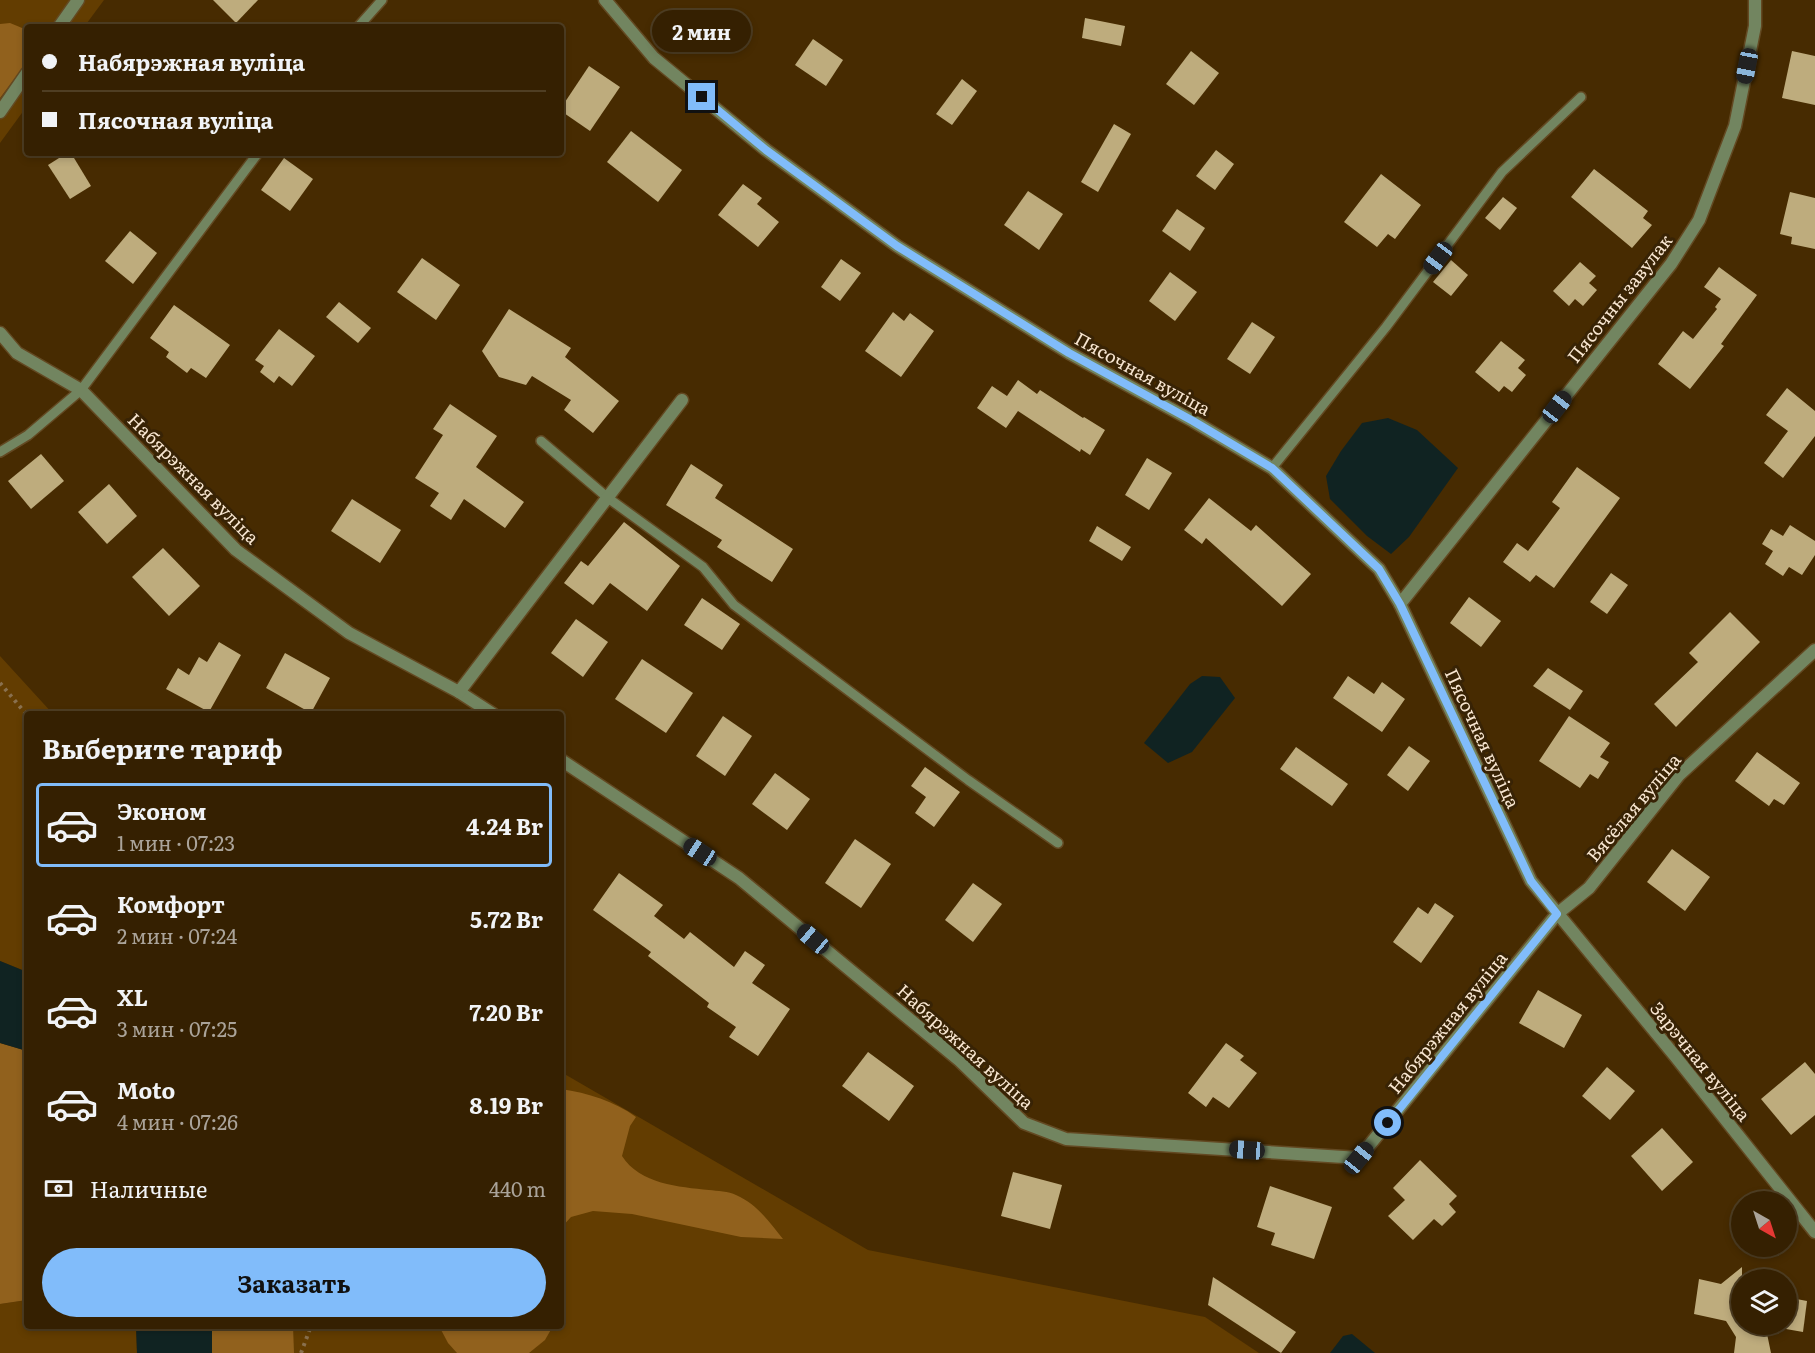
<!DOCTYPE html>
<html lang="ru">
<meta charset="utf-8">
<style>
:root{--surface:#352001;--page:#402d10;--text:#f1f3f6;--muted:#aaa399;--line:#4f3e23;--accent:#81bcfa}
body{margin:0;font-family:Literata,serif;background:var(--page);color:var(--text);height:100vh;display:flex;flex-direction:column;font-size:22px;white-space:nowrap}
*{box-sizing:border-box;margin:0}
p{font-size:20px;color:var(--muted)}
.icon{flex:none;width:33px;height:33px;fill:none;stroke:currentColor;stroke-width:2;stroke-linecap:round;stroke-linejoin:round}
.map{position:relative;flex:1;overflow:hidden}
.panel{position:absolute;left:24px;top:711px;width:540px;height:618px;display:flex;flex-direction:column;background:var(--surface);border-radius:6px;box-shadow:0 3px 9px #0003,0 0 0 2px var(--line)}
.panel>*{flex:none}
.guide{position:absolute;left:24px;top:24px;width:540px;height:132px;border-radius:6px;box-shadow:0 3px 9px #0003,0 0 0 2px var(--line);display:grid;align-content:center;height:132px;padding:0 18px;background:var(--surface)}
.needle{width:39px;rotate:141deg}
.tools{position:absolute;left:1731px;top:1191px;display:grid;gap:12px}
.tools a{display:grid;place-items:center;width:66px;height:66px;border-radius:50%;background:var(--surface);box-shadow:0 3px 9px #0003,0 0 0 2px var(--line);font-size:30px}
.end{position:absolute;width:27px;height:27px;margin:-14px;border:8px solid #81bcfa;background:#111;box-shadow:0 0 0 3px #111}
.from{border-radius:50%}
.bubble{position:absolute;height:42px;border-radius:21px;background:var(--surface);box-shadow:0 3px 9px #0003,0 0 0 2px var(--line);font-size:20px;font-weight:700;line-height:42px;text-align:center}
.car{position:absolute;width:18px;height:36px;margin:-18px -9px;border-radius:8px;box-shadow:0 0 4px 2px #0007;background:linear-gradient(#222 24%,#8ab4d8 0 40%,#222 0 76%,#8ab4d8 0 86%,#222 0)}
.guide b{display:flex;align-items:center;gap:21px;height:57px;font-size:22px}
.guide b+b{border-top:2px solid var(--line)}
.guide i{width:15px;height:15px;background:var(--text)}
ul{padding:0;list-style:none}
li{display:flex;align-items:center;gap:18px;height:84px;margin:0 12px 9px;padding:0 6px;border:3px solid transparent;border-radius:6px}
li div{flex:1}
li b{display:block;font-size:22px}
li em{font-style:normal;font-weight:700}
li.active{border-color:var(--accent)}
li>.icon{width:54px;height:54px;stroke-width:1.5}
h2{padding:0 18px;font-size:27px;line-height:72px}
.pay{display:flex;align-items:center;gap:15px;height:66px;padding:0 18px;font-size:22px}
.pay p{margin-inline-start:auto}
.button{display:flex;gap:12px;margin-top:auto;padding:12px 18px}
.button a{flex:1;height:69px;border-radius:36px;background:var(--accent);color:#111;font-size:24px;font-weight:700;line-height:69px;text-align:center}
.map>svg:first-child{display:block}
.green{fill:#633d01}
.forest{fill:#91611d}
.water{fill:#102322}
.building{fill:#beac7d}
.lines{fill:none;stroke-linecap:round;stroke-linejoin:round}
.lane-casing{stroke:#634922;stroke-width:12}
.street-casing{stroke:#634922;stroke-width:15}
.path{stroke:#89704e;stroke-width:4;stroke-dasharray:3 4.5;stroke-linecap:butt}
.lane{stroke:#728560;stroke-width:9}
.street{stroke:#728560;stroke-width:12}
.route{stroke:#81bcfa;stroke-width:8}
.labels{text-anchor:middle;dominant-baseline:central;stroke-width:6;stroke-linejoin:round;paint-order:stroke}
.street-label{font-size:18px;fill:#f8e6d1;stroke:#382305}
</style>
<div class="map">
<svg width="1815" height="1353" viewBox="0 0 1815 1353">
<rect width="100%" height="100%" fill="#472b01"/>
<g class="green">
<path d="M 0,0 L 104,0 L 84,27 L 27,27 L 27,106 L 0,143 Z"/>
<path d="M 0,656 L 53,714 L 27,714 L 27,972 L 0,961 Z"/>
<path d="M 561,1072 L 868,1250 L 1205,1317 L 1259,1353 L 212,1353 L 212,1326 L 561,1326 Z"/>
<path d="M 27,1300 L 27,1326 L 136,1326 L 137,1353 L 0,1353 L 0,1304 Z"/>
</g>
<g class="forest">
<path d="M 10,23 L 27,30 L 27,62 L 0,98 L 0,24 Z"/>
<path d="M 0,1043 L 27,1051 L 27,1300 L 0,1304 Z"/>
<path d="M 561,1089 C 588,1093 614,1101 636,1117 L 630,1126 L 622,1156 C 640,1184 679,1187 709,1190 C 717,1191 729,1191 736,1195 C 757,1204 769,1222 783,1239 L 741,1237 L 632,1214 L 593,1211 L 571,1217 L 561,1228 Z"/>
<path d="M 212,1326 L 293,1326 L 294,1353 L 212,1353 Z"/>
<path d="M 439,1326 L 553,1326 L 545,1340 L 529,1353 L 457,1353 L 448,1343 Z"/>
</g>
<g class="water">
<path d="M 1388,418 L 1417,430 L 1458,468 L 1409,537 L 1391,554 L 1367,536 L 1330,499 L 1326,476 L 1341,451 L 1362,423 Z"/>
<path d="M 1202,676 L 1220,677 L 1235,698 L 1192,752 L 1168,763 L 1144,743 L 1190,684 Z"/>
<path d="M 0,961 L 27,972 L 27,1051 L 0,1043 Z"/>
<path d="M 136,1326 L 212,1326 L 212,1353 L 137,1353 Z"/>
<path d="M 1352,1334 L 1375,1353 L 1330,1353 L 1343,1336 Z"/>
</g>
<g class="building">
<path d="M 213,0 L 258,0 L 236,23 Z"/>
<path d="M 1085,18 L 1125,26 L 1121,46 L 1082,38 Z"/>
<path d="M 813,39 L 843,60 L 826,86 L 795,65 Z"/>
<path d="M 1191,51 L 1219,73 L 1194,105 L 1166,84 Z"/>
<path d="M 1792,51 L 1815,56 L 1815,105 L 1782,98 Z"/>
<path d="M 589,66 L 620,87 L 590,131 L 561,111 L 561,108 Z"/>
<path d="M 962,79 L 977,91 L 952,125 L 936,114 Z"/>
<path d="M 1114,124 L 1131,134 L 1098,192 L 1081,182 Z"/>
<path d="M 631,131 L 682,170 L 658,202 L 607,162 Z"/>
<path d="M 1216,150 L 1234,164 L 1215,190 L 1196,176 Z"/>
<path d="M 67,153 L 71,153 L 91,186 L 70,199 L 48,165 Z"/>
<path d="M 284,158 L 313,179 L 290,211 L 261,190 Z"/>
<path d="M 1594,169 L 1648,211 L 1643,218 L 1652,225 L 1632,248 L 1571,197 Z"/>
<path d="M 1381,174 L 1421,205 L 1395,239 L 1388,234 L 1377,247 L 1344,222 Z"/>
<path d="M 743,184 L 762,198 L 757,204 L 779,222 L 758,247 L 718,215 Z"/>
<path d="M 1028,191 L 1063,214 L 1039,250 L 1004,225 Z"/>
<path d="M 1790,192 L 1815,198 L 1815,249 L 1791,244 L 1792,237 L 1780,234 Z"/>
<path d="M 1503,197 L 1517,208 L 1500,230 L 1485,218 Z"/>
<path d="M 1177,209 L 1205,228 L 1190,251 L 1162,231 Z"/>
<path d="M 130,231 L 157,253 L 133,284 L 105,261 Z"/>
<path d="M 422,258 L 460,285 L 436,320 L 397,292 Z"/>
<path d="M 841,259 L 861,273 L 840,301 L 821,287 Z"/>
<path d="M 1451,260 L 1468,275 L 1451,296 L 1433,282 Z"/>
<path d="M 1580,262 L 1596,276 L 1589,283 L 1597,290 L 1583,306 L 1575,299 L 1569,306 L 1553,291 Z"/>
<path d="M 1719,267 L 1757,295 L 1721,344 L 1724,346 L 1690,389 L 1658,364 L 1683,331 L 1693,339 L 1717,309 L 1715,307 L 1721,299 L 1704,287 Z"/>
<path d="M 1170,272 L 1197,292 L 1175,321 L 1149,301 Z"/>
<path d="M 339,302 L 371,328 L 358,343 L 326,317 Z"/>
<path d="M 174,305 L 230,345 L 206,378 L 191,368 L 187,373 L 166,357 L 169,352 L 150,338 Z"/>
<path d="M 509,309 L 571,348 L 565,357 L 619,401 L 593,433 L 564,410 L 571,400 L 532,376 L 526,385 L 499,377 L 482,351 Z"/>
<path d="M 893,312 L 904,321 L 910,313 L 934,331 L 901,377 L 865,351 Z"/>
<path d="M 1252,322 L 1275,337 L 1250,374 L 1227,359 Z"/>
<path d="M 279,329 L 315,356 L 292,386 L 279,376 L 274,383 L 260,372 L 264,366 L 255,360 Z"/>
<path d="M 1501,341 L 1525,360 L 1518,368 L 1526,375 L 1512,392 L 1504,386 L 1499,392 L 1475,372 Z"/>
<path d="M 1018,380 L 1037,394 L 1040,390 L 1083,418 L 1084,417 L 1105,430 L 1090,455 L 1081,449 L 1080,452 L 1018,411 L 1006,428 L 977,408 L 992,386 L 1007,396 Z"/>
<path d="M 1787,388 L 1815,411 L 1815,436 L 1783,478 L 1764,463 L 1788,431 L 1766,415 Z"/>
<path d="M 450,404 L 497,436 L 476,467 L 524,502 L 505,528 L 464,499 L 451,520 L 430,506 L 439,493 L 415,478 L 443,435 L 433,429 Z"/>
<path d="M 41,454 L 64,481 L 31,509 L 8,481 Z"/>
<path d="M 1147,458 L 1172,473 L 1149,510 L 1125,495 Z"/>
<path d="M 691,464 L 723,485 L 715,498 L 793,549 L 772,582 L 717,547 L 722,540 L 666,505 Z"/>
<path d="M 1577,467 L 1620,498 L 1554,588 L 1536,575 L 1530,582 L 1503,562 L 1517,543 L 1528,551 L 1560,508 L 1552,502 Z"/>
<path d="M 109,484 L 137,516 L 107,544 L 78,512 Z"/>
<path d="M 1209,498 L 1251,531 L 1256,525 L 1311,574 L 1282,606 L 1206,538 L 1202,544 L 1184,530 Z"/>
<path d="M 352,499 L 401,530 L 380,563 L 331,531 Z"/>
<path d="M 624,522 L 680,566 L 647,611 L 610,583 L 593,605 L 564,583 L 581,561 L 588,566 Z"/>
<path d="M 1790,525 L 1815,541 L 1815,555 L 1802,575 L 1789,567 L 1783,576 L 1765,564 L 1773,551 L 1762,544 L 1771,529 L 1783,536 Z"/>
<path d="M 1097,526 L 1131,547 L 1122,561 L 1089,541 Z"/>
<path d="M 163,548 L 200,586 L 169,616 L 132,577 Z"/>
<path d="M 1611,573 L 1628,585 L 1607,614 L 1590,602 Z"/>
<path d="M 1469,597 L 1501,621 L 1481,647 L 1450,623 Z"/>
<path d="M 702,598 L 740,624 L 722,650 L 684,625 Z"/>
<path d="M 1730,612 L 1760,642 L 1676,727 L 1654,704 L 1698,662 L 1689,653 Z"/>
<path d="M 576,619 L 608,642 L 583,677 L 551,653 Z"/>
<path d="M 219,642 L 241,655 L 209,712 L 166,689 L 178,668 L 189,675 L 199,657 L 207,662 Z"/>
<path d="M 285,653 L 330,678 L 311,713 L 266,688 Z"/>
<path d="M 642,659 L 693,693 L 666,733 L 615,699 Z"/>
<path d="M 1548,668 L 1583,691 L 1570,710 L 1533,686 Z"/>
<path d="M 1348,676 L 1374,694 L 1382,682 L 1405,699 L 1382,732 L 1333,698 Z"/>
<path d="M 723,716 L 752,736 L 725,776 L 696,756 Z"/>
<path d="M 1569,716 L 1610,743 L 1600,757 L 1609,762 L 1598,779 L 1590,774 L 1580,788 L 1539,761 Z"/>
<path d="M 1409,746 L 1430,761 L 1408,791 L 1387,775 Z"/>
<path d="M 1296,747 L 1348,784 L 1332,806 L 1280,769 Z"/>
<path d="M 1757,752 L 1800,783 L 1784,805 L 1774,799 L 1769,806 L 1735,781 Z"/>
<path d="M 925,767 L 960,792 L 934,827 L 915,813 L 926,797 L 911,786 Z"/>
<path d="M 775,773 L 810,799 L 787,830 L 752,804 Z"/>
<path d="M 855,839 L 891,864 L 861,908 L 825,883 Z"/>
<path d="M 1672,849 L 1710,877 L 1685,911 L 1647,882 Z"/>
<path d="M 619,873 L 663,905 L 654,916 L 684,939 L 690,932 L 734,967 L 745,951 L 765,965 L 752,983 L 790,1009 L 758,1056 L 729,1037 L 736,1027 L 707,1007 L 709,1003 L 648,956 L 651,952 L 593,910 Z"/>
<path d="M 973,883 L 1002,904 L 973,942 L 945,920 Z"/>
<path d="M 1435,903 L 1454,916 L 1421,963 L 1393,942 L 1418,907 L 1428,914 Z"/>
<path d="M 1538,990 L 1582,1015 L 1564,1048 L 1519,1023 Z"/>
<path d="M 1226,1043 L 1244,1056 L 1240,1060 L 1257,1073 L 1229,1108 L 1213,1097 L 1206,1107 L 1188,1093 Z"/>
<path d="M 868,1052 L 914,1086 L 889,1121 L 842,1086 Z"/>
<path d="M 1805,1062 L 1815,1074 L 1815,1115 L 1791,1135 L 1761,1099 Z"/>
<path d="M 1607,1067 L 1635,1091 L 1610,1120 L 1582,1096 Z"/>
<path d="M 1662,1128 L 1693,1162 L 1662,1191 L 1631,1156 Z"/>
<path d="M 1420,1160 L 1457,1196 L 1449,1204 L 1456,1212 L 1442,1226 L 1434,1219 L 1413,1240 L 1388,1216 L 1405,1200 L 1393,1188 Z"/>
<path d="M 1013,1172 L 1062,1185 L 1050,1229 L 1001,1216 Z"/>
<path d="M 1270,1186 L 1332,1207 L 1314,1259 L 1271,1245 L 1275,1233 L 1257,1227 Z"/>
<path d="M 1742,1267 L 1742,1324 L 1765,1324 L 1771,1353 L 1734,1353 L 1736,1337 L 1726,1321 L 1694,1314 L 1699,1279 L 1721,1284 Z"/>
<path d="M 1213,1277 L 1296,1332 L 1281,1353 L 1208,1305 Z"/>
<path d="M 1786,1297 L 1807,1301 L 1803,1332 L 1786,1329 Z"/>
</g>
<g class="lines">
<g class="lane-casing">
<g id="lane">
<path d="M 358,27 L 382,0"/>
<path d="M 541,441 L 608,498 L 703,567 L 734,605 L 968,780 L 1058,843"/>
<path d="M 0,452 L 28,435 L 81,390 L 258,153"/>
<path d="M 1272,468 L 1386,327 L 1502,172 L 1581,97"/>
</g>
</g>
<g class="street-casing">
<g id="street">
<path d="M 605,0 L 654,58 L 766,150 L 897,246 L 1069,353 L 1193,421 L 1272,468 L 1379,569 L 1400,604 L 1531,881 L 1675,1056 L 1815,1232"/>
<path d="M 59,27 L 78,0"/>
<path d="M 0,112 L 27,73"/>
<path d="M 0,333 L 17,353 L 81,390 L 236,550 L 349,633 L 459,692 L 493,714"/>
<path d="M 1400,604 L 1671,264 L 1699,220 L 1735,126 L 1755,26 L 1755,0"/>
<path d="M 459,692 L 682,400"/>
<path d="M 561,760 L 739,878 L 960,1061 L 1024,1123 L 1066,1139 L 1359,1158 L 1557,914 L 1589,888 L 1679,775 L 1815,650"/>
</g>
</g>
<g class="path">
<path d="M 0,683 L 27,715"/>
<path d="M 301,1353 L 311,1326"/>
</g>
<use href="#lane" class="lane"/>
<use href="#street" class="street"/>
</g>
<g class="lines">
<path class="route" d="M 702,97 L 766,150 L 897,246 L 1069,353 L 1193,421 L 1272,468 L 1379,569 L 1400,604 L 1531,881 L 1557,914 L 1388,1123"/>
</g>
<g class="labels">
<g class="street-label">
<text transform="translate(1619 298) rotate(-52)">Пясочны завулак</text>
<text transform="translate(1143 373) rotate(29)">Пясочная вуліца</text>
<text transform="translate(194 478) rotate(45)">Набярэжная вуліца</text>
<text transform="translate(1483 738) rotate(65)">Пясочная вуліца</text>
<text transform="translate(1633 807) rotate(-50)">Вясёлая вуліца</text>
<text transform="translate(1447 1022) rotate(-51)">Набярэжная вуліца</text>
<text transform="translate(966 1046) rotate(42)">Набярэжная вуліца</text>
<text transform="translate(1701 1061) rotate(51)">Зарэчная вуліца</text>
</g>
</g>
</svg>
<div class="tools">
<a><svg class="needle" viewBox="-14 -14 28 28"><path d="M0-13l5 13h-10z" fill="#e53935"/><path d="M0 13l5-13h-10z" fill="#aaa399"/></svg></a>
<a><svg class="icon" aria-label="layers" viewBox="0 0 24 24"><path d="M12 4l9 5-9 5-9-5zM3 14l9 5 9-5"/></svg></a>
</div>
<i class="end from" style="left:1388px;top:1123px"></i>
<i class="end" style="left:702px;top:97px"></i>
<div class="bubble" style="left:652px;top:10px;width:99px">2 мин</div>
<i class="car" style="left:1747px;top:66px;rotate:191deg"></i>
<i class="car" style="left:1438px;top:258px;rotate:217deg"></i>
<i class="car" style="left:1557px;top:407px;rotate:38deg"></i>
<i class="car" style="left:700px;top:852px;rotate:303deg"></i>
<i class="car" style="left:813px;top:939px;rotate:310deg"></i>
<i class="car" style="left:1247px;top:1150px;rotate:274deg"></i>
<i class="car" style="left:1359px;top:1158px;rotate:39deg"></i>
<div class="guide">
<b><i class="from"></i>Набярэжная вуліца</b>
<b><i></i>Пясочная вуліца</b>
</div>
<section class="panel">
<h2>Выберите тариф</h2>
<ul>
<li class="active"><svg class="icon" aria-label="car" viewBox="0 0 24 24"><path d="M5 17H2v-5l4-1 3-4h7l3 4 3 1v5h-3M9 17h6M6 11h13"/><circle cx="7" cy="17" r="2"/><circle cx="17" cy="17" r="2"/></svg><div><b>Эконом</b><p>1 мин · 07:23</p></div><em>4.24 Br</em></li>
<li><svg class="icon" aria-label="car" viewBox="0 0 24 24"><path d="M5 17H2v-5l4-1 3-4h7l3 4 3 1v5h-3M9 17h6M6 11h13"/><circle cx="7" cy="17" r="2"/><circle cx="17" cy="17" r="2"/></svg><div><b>Комфорт</b><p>2 мин · 07:24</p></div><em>5.72 Br</em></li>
<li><svg class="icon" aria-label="car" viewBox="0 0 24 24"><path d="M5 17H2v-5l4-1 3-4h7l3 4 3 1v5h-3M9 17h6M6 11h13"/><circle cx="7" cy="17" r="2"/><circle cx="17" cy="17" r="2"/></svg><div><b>XL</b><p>3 мин · 07:25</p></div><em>7.20 Br</em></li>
<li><svg class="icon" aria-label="car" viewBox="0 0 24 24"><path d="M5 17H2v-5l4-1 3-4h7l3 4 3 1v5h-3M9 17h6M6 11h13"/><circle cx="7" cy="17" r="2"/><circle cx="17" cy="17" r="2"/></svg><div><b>Moto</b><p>4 мин · 07:26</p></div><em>8.19 Br</em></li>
</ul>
<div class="pay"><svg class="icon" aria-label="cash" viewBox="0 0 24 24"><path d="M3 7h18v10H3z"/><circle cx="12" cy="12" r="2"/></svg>Наличные<p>440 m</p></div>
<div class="button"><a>Заказать</a></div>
</section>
</div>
